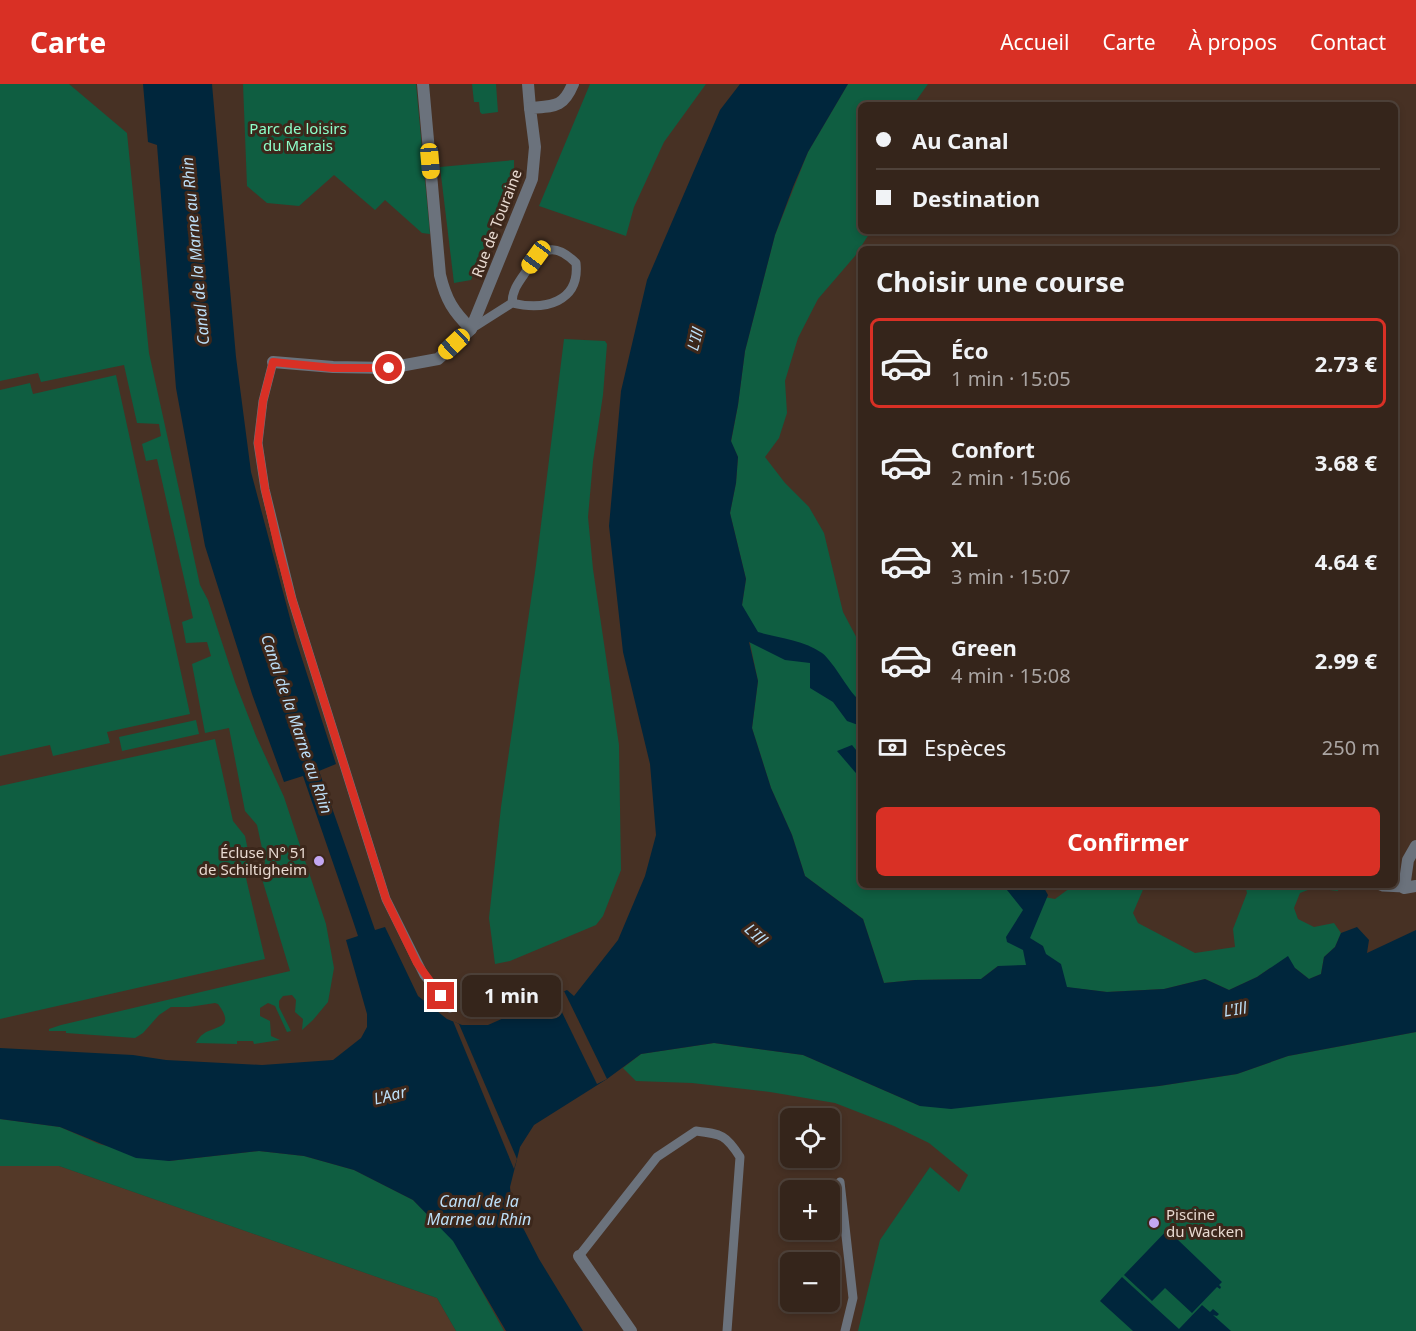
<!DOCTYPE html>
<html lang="fr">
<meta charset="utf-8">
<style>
:root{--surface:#35251b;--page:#403128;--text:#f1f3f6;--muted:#aaa5a3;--line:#4f423a;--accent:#d93025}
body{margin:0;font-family:"Noto Sans",sans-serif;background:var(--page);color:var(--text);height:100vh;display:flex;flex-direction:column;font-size:22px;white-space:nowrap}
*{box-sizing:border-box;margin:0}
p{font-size:20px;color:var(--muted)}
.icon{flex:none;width:33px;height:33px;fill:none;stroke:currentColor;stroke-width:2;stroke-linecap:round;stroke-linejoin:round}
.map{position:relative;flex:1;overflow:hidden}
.details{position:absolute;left:858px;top:162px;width:540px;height:642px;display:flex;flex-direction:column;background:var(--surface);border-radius:9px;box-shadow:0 3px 9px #0003,0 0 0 2px var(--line)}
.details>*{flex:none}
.hud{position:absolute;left:858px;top:18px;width:540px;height:132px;border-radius:9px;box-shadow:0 3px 9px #0003,0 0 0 2px var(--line);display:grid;align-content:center;height:132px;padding:0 18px;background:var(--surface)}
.controls{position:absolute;left:780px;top:1024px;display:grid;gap:12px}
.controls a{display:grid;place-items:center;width:60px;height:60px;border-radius:9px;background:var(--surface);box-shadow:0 3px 9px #0003,0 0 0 2px var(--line);font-size:30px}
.end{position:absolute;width:27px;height:27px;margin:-14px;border:8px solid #d93025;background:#fff;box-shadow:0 0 0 3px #fff}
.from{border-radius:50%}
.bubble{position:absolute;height:42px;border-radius:9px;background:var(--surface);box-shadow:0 3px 9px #0003,0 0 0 2px var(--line);font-size:20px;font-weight:700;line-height:42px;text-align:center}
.car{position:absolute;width:18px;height:36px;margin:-18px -9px;border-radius:8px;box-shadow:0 0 4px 2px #0007;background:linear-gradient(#f5c518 24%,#345 0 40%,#f5c518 0 76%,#345 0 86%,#f5c518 0)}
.hud b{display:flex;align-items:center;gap:21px;height:57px;font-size:22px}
.hud b+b{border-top:2px solid var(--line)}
.hud i{width:15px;height:15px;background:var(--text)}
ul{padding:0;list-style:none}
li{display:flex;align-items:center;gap:18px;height:90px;margin:0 12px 9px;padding:0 6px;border:3px solid transparent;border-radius:9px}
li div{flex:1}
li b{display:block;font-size:22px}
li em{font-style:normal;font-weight:700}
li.current{border-color:var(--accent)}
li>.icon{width:54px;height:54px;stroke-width:1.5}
h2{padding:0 18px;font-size:27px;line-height:72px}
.pay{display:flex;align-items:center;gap:15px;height:66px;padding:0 18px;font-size:22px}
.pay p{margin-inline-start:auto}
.primary-button{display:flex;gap:12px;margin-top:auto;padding:12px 18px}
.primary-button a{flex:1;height:69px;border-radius:9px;background:var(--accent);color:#fff;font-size:24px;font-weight:700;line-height:69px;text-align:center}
header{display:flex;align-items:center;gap:36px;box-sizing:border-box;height:84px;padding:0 30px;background:var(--accent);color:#fff}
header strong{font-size:28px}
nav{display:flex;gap:33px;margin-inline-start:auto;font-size:21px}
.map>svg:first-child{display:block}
.built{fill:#543928}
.green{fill:#0f5e41}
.water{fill:#00263c}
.pier{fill:#473124}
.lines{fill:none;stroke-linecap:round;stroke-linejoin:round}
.lane{stroke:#6b727c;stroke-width:9}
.street{stroke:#6b727c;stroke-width:12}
.route{stroke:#d93025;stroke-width:8}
.poi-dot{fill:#c3a7f2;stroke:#3c271b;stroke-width:2}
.labels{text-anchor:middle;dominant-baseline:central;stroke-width:6;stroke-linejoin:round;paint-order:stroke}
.park-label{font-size:15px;fill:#8dfec9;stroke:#3c271b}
.street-label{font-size:15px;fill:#e8dad1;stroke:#3c271b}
.poi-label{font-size:15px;fill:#e8dad1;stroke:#3c271b;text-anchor:end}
.water-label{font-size:16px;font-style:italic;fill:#bcdff8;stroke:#3c271b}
</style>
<header>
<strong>Carte</strong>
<nav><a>Accueil</a><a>Carte</a><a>À propos</a><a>Contact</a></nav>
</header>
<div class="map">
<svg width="1416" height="1247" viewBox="0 0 1416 1247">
<rect width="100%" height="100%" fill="#473124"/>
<path class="built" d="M 0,1082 L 59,1082 L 437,1214 L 456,1247 L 0,1247 Z"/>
<g class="green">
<path d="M 0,0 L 69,0 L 127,49 L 149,269 L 200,501 L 208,516 L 235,598 L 256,652 L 284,713 L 326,840 L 334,884 L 328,918 L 313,936 L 302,946 L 303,935 L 295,928 L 296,916 L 292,911 L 283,912 L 279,917 L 279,923 L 291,947 L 287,948 L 275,922 L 268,919 L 260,924 L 260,932 L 270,937 L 271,952 L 280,956 L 254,960 L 253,957 L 237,957 L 237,960 L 196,959 C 197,957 200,952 202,951 C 214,941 237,946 218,920 L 215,919 L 189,923 L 171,923 L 159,931 L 143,949 L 135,954 L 66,949 L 66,947 L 49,947 L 49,945 L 61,941 L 290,887 L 262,795 L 265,778 L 257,741 L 245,727 L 229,644 L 205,649 L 192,580 L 211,572 L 207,558 L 186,559 L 182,538 L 193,534 L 157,375 L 146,377 L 142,360 L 161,352 L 159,340 L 137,339 L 124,281 L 41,298 L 38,289 L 0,297 Z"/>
<path d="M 243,0 L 416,0 L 430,150 L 422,149 L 385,116 L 375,126 L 334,91 L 299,122 L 267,119 L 247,102 Z"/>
<path d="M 472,0 L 496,0 L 498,28 L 482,30 L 480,28 L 479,18 L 474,18 Z"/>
<path d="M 590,0 L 706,0 L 664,58 L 634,123 L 626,152 L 539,122 Z"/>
<path d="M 848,0 L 928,0 L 913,21 L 861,21 L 861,147 L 871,147 L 855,172 L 818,215 L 798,254 L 785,297 L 787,329 L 779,354 L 765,373 L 785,399 L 809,423 L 824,449 L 843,528 L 861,562 L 861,801 L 1027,801 L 1034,811 L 1055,815 L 1074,801 L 1145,801 L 1133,829 L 1138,839 L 1195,869 L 1235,863 L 1233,845 L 1247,809 L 1245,801 L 1337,801 L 1338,807 L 1313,804 L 1300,809 L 1294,824 L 1298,835 L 1314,843 L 1334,839 L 1341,849 L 1335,863 L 1324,873 L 1321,890 L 1309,895 L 1295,884 L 1270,884 L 1257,893 L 1229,906 L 1205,895 L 1164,905 L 1107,908 L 1046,901 L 998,882 L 981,895 L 915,896 L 884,899 L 863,835 L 805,792 L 792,751 L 771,704 L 752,644 L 758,597 L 742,521 L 746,495 L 730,429 L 736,399 L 738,373 L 731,358 L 738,321 L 745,267 L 775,151 L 808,68 Z"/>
<path d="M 514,76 L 514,89 L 471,196 L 454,199 L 440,83 Z"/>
<path d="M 564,255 L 605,257 L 607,260 L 603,311 L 593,377 L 588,433 L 593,485 L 619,661 L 621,786 L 603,832 L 596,841 L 510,877 L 495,880 L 489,834 L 501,723 L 536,481 Z"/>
<path d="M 116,291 L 190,630 L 107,648 L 110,659 L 53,672 L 50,661 L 0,672 L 0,306 L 30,299 L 33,310 Z"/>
<path d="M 196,636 L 199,650 L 122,667 L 119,653 Z"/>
<path d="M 215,655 L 233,737 L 245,752 L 250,776 L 246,794 L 265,875 L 0,935 L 0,702 Z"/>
<path d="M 1416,948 L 1416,1247 L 858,1247 L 880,1156 L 930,1083 L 959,1108 L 968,1091 L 929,1059 L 894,1042 L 835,1019 L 770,1008 L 692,999 L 636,997 L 623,984 L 641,970 L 714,959 L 803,971 L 920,1022 L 1159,1002 L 1237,990 L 1288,972 Z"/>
<path d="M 0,1035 L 60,1043 L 99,1060 L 169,1077 L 259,1067 L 304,1072 L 354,1086 L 413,1116 L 454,1157 L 504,1247 L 456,1247 L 437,1214 L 59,1082 L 0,1082 Z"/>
</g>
<g class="water">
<path d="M 143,0 L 212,0 L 236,273 L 251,388 L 295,553 L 336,680 L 319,687 L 375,846 L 385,843 L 418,912 L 447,935 L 462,941 L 488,941 L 567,906 L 574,912 L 618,856 L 645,792 L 656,751 L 650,680 L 623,568 L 609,442 L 621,307 L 647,196 L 720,26 L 740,0 L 848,0 L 808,68 L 793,103 L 775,151 L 745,267 L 738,321 L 731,357 L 738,373 L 736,399 L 730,429 L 746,495 L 742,521 L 758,548 C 778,554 804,556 822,569 C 835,579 850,611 861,617 L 861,642 L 847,637 L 833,618 L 810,604 L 810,579 L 785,576 L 749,558 L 758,597 L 752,644 L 771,704 L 792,751 L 805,792 L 863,835 L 884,899 L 915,896 L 981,895 L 998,882 L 1026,881 L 1023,866 L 1007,858 L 1006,853 L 1023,826 L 1003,801 L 1043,802 L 1048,811 L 1030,854 L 1043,862 L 1046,870 L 1061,880 L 1067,903 L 1107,908 L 1164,905 L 1205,895 L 1229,906 L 1257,893 L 1288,872 L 1295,884 L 1309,895 L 1321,890 L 1324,873 L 1335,863 L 1341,849 L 1357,843 L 1369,856 L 1367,869 L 1416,846 L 1416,948 L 1288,972 L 1237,990 L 1159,1002 L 951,1025 L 920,1022 L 803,971 L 714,959 L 641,970 L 607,995 L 534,1041 L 520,1063 L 510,1103 L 511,1114 L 517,1132 L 539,1175 L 583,1247 L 506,1247 L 453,1157 L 413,1116 L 354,1086 L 304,1072 L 259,1067 L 169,1077 L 136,1074 L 60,1043 L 0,1035 L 0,964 L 133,971 L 166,976 L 262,981 L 333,976 L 361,954 L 367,943 L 367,930 L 346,856 L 358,852 L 352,834 L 303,692 L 284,698 L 252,610 L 205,462 L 176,304 L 157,61 L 148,58 Z"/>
<path d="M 852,661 L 861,672 L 861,695 L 837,667 Z"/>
<path d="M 1172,1141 L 1181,1150 L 1177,1155 L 1222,1198 L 1219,1201 L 1221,1203 L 1220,1205 L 1217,1203 L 1192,1229 L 1165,1204 L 1152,1217 L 1124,1191 Z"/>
<path d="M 1122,1193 L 1179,1245 L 1202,1221 L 1210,1228 L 1213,1225 L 1219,1230 L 1217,1232 L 1213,1231 L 1231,1247 L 1133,1247 L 1100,1217 Z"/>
</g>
<g class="pier">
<path d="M 564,907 L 607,995 L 597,1000 L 554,912 Z"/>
<path d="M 453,937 L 459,940 L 517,1075 L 514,1085 Z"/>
</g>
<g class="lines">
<g class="lane">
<path d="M 471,245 L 512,219 C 545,227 580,218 576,179 C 553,156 540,165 525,189 C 518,199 512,207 512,219"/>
<path d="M 273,278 L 263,317 L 258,359 L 265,405 L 292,515 L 386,815 L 424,891 L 450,924"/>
<path d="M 1378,801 L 1383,803 L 1404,804"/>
<path d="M 840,1098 L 853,1214 L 845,1247"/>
<path d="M 579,1172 L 657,1073 L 696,1047 C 722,1050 726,1051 740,1073 L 727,1247"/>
</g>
<g class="street">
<path d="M 423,0 L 440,191 C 446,216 453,227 471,245"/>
<path d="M 528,0 L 530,24"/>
<path d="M 273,278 L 333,283 L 389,284 L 438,275 L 471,245 L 532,95 L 535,63 L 530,24 C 555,22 563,24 573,0"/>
<path d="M 1416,762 L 1408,776 L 1404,804 L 1416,802"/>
<path d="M 579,1172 L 631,1247"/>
</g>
</g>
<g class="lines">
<path class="route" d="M 389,284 L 333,284 L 273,278 L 263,317 L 258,359 L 265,405 L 279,466 L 292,515 L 386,815 L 417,879 L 441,912"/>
</g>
<g class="poi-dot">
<circle cx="319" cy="777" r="6"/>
<circle cx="1154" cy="1139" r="6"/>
</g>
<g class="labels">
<g class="park-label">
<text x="298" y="44">Parc de loisirs<tspan x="298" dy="17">du Marais</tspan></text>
</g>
<g class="street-label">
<text transform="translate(496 139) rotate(-69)">Rue de Touraine</text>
</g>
<g class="poi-label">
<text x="307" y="768">Écluse N° 51<tspan x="307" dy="17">de Schiltigheim</tspan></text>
<text x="1166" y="1130" text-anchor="start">Piscine<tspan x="1166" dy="17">du Wacken</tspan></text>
</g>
<g class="water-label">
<text transform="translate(195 167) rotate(-95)">Canal de la Marne au Rhin</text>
<text transform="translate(695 255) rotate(-75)">L'Ill</text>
<text transform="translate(297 640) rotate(71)">Canal de la Marne au Rhin</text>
<text transform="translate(756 850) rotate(43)">L'Ill</text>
<text transform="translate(1235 925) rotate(-9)">L'Ill</text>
<text transform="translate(390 1011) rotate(-14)">L'Aar</text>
<text x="479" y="1117">Canal de la<tspan x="479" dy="18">Marne au Rhin</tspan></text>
</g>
</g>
</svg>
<div class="controls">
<a><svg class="icon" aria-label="locate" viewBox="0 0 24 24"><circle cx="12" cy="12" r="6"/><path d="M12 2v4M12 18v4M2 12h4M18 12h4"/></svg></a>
<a>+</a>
<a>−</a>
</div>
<i class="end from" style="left:389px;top:284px"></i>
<i class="end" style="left:441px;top:912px"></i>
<div class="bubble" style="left:462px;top:891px;width:99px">1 min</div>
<i class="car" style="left:430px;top:77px;rotate:175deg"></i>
<i class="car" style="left:536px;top:173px;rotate:216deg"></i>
<i class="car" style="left:454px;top:260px;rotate:227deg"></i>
<div class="hud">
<b><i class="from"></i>Au Canal</b>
<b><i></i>Destination</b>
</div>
<section class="details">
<h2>Choisir une course</h2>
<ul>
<li class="current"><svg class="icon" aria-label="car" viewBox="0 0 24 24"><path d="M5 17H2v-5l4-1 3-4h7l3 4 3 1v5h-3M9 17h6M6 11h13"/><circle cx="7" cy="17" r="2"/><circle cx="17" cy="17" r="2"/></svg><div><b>Éco</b><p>1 min · 15:05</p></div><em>2.73 €</em></li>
<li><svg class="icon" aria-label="car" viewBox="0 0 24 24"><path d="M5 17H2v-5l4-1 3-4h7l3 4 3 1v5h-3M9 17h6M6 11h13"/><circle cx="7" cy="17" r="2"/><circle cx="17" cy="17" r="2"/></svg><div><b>Confort</b><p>2 min · 15:06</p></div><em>3.68 €</em></li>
<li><svg class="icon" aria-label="car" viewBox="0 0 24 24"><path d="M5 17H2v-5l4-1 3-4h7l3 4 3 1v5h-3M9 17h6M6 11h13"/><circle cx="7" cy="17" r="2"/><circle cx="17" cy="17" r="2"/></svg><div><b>XL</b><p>3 min · 15:07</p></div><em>4.64 €</em></li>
<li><svg class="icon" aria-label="car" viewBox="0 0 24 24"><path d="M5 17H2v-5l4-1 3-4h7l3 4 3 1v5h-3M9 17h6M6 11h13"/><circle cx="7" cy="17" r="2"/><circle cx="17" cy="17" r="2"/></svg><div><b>Green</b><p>4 min · 15:08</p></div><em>2.99 €</em></li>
</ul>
<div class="pay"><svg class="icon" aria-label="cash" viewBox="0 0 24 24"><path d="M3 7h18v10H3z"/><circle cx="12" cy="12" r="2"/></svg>Espèces<p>250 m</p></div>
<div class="primary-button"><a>Confirmer</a></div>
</section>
</div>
